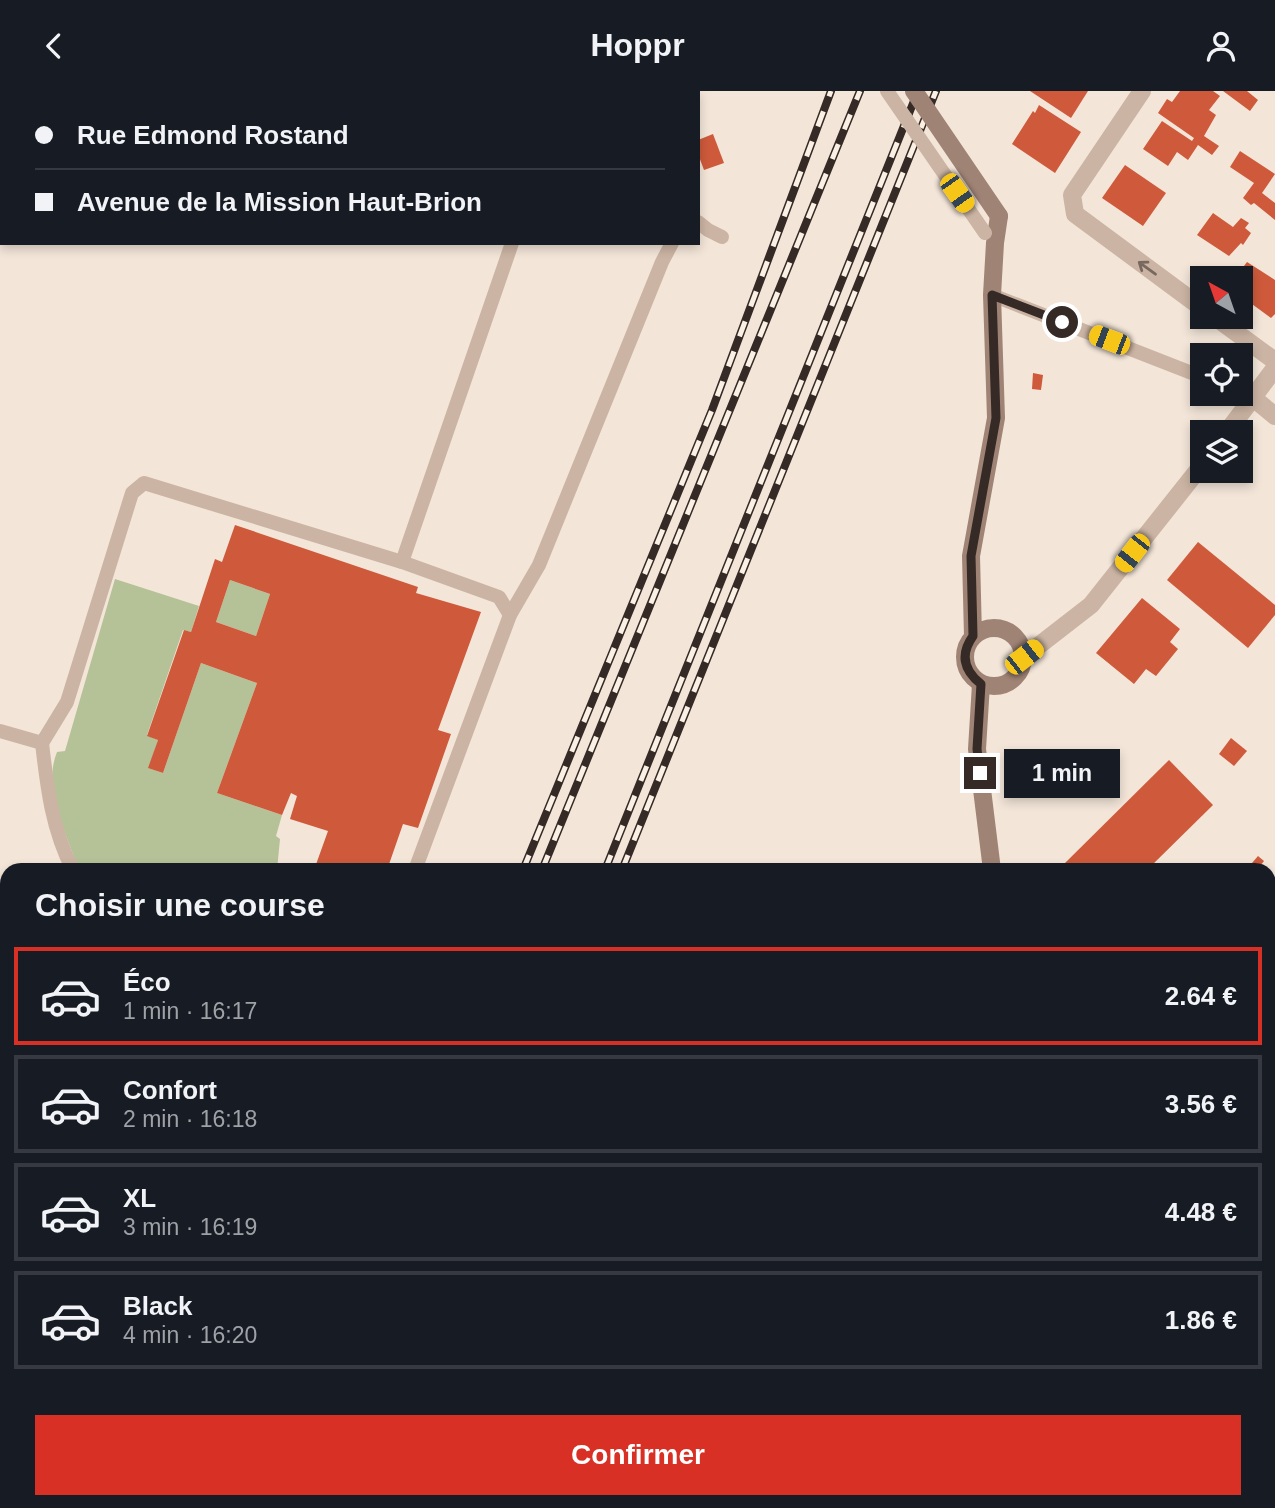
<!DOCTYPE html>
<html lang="fr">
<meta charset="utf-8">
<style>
:root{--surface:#171b24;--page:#242831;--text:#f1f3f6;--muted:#9ea1a6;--line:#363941;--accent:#d93025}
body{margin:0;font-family:Arial,sans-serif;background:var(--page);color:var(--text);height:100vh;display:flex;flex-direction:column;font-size:26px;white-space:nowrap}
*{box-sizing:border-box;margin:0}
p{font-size:23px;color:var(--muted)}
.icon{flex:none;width:38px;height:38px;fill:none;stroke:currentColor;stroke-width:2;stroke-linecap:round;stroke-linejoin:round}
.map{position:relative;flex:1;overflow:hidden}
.sheet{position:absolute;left:0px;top:772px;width:1276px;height:646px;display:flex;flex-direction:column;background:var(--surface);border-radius:21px 21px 0 0;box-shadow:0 4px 10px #0003}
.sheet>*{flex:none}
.top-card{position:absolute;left:0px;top:0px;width:700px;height:154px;box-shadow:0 4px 10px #0003;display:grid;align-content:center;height:154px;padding:0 35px;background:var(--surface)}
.needle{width:46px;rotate:320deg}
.tools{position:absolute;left:1190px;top:175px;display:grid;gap:14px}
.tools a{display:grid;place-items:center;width:63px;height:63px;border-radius:0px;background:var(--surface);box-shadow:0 4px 10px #0003;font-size:35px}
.end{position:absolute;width:32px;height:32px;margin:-16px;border:9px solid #362a26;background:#fff;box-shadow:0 0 0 4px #fff}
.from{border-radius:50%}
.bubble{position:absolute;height:49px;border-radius:0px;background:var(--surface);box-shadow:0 4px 10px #0003;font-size:23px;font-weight:800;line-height:49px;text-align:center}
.car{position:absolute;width:21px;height:42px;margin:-21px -10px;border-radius:9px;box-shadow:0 0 5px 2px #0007;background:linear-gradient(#f5c518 24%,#345 0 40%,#f5c518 0 76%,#345 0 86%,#f5c518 0)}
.top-card b{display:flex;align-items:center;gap:24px;height:66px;font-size:26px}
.top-card b+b{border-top:2px solid var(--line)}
.top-card i{width:18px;height:18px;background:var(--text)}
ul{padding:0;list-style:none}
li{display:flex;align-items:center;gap:21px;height:98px;margin:0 14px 10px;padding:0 21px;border:4px solid var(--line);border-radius:0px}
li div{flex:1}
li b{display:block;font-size:26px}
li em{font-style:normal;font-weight:800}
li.selected{border-color:var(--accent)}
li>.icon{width:63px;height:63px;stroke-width:1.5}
h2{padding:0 35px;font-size:32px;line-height:84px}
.primary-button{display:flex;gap:14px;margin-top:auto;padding:14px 35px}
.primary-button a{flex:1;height:80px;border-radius:0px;background:var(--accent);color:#fff;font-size:28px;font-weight:800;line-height:80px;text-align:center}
header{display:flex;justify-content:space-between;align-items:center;height:91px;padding:0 35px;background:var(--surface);font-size:32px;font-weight:800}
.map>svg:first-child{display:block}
.green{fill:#b5c297}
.building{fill:#ce5a3b;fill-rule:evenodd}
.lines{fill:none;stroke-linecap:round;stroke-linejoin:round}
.lane{stroke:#cbb4a3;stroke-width:14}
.street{stroke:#cbb4a3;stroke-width:18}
.secondary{stroke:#9f8375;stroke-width:18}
.rail-casing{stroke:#362a26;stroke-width:8}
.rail{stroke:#faf0e4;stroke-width:5;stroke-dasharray:16;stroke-linecap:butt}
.lane-bridge{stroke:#cbb4a3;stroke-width:14}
.secondary-bridge{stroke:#9f8375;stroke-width:18}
.oneway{stroke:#79685e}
.route{stroke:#362a26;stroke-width:9}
</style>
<header><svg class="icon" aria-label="back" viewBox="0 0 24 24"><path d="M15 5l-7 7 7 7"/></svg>Hoppr<svg class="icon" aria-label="person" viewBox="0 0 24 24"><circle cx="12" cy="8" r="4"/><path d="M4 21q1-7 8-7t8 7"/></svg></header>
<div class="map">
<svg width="1275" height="1417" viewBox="0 0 1275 1417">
<rect width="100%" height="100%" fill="#f3e5d8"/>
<g class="green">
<path d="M 115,488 L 199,515 L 191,541 L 183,539 L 147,644 L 158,649 L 149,677 L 163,682 L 201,572 L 257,592 L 217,702 L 282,724 L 276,745 L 280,748 L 277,779 L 79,779 C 67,744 42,697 57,661 L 65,660 Z"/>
<path d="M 230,489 L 270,503 L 256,545 L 216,531 Z"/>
</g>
<g class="building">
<path d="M 1030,0 L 1088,0 L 1071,27 Z"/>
<path d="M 1180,0 L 1213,0 L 1220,5 L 1209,19 L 1216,24 L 1204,45 L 1219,55 L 1212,64 L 1198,54 L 1188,69 L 1177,61 L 1168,75 L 1143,58 L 1162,30 L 1192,50 L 1194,47 L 1158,22 L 1167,8 L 1172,11 Z"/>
<path d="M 1223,0 L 1247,0 L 1258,9 L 1250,20 Z"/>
<path d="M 1039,14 L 1081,41 L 1055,82 L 1012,53 L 1033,20 L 1035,22 Z"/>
<path d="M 713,43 L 724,72 L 704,79 L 698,63 L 698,49 Z"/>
<path d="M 1240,60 L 1275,83 L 1262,102 L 1275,112 L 1275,129 L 1254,112 L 1251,114 L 1243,107 L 1254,92 L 1230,76 Z"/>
<path d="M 1125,74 L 1166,102 L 1143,135 L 1102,107 Z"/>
<path d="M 1213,122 L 1233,136 L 1241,127 L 1249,132 L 1245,137 L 1251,142 L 1243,154 L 1241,152 L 1229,165 L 1197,144 Z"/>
<path d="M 1247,171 L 1275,189 L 1275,223 L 1271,227 L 1241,205 L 1241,187 L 1235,187 Z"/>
<path d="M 1033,282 L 1043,284 L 1041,299 L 1032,298 Z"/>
<path d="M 235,434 L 418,496 L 416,502 L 481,521 L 438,639 L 451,643 L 418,737 L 403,733 L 387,779 L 314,779 L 328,740 L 290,728 L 297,705 L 291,702 L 282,724 L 217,702 L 257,592 L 201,572 L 163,682 L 148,677 L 158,649 L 147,645 L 184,539 L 191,541 L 215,468 L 222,471 ZM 230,489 L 270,503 L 256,545 L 216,531 Z"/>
<path d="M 1198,451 L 1275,514 L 1275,524 L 1248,557 L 1167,489 Z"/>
<path d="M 1142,507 L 1180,538 L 1170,551 L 1178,558 L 1156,585 L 1146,578 L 1134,593 L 1096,562 Z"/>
<path d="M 1231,647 L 1247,660 L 1234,675 L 1219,663 Z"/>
<path d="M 1169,669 L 1213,714 L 1147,779 L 1067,779 L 1063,774 Z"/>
<path d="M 1258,765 L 1264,770 L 1257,779 L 1246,779 Z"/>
<path d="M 1,1240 L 7,1242 L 7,1257 L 0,1255 Z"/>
<path d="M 0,1326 L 7,1328 L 7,1372 L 0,1370 Z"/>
</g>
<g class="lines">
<g class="lane">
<path d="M 653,0 L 654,2"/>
<path d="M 564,2 L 564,0"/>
<path d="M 698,131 L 708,139 L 722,146"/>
<path d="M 992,204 L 1202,286"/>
<path d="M 402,471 L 512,152"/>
<path d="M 0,640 L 42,652 C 47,696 52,739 73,779"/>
<path d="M 42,652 L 67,611 L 132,402 L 144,392 L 402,471 L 499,506 L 510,524"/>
<path d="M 415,779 L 510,524 L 539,474 L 662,171 L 672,152"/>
</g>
<g class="street">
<path d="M 1142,0 L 1072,104 L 1075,123 L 1202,217"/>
<path d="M 1215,226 L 1275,270"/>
<path d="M 1252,306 L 1275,325"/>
<path d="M 1227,341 L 1275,277"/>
<path d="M 1024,566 L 1091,514 L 1202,374"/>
<path d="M 1269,807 L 1275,800"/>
</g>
<g class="secondary">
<circle cx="994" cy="566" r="29"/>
<path d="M 973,545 L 971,465 L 996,327 L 992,204 L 995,152 L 999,125"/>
<path d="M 981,593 L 977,658 L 992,779"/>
<path d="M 1043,1417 L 1044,1410"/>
</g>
<g class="rail-casing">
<g id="rail">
<path d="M 523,779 L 712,319 L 831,0"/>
<path d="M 542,779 L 860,0"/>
<path d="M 605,779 L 918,0"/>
<path d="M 622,779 L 936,0"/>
<path d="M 273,1417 L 276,1410"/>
<path d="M 290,1417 L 293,1410"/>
<path d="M 348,1417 L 351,1410"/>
<path d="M 366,1417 L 369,1410"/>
</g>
</g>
<use href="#rail" class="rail"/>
<path class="lane-bridge" d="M 887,0 L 985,142"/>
<path class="secondary-bridge" d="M 914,0 L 999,125"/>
</g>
<defs><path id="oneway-shaft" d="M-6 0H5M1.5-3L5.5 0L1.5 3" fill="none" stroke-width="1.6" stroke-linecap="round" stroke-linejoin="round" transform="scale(1.75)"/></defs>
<use class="oneway" href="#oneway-shaft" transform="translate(1147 177) rotate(-144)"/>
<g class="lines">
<path class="route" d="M 980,682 L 977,658 L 981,593 C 963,579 960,563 973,545 L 971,465 L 996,327 L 992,204 L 1062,231"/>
</g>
</svg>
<div class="tools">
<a><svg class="needle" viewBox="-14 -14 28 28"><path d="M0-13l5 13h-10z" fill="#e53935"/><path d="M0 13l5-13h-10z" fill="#9ea1a6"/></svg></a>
<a><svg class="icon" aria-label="locate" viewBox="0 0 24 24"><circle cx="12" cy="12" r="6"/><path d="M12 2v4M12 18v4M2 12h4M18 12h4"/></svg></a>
<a><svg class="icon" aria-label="layers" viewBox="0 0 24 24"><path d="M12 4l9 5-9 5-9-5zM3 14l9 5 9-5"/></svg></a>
</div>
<i class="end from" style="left:1062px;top:231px"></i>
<i class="end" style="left:980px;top:682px"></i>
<div class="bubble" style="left:1004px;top:658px;width:116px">1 min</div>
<i class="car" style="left:957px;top:102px;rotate:145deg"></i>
<i class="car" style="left:1109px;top:249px;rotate:291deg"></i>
<i class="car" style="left:1132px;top:462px;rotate:218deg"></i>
<i class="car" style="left:1024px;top:566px;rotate:52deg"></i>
<div class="top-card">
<b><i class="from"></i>Rue Edmond Rostand</b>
<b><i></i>Avenue de la Mission Haut-Brion</b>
</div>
<section class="sheet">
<h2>Choisir une course</h2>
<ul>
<li class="selected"><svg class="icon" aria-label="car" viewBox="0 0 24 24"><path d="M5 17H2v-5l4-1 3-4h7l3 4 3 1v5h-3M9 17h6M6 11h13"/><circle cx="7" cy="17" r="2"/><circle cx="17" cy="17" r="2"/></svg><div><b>Éco</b><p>1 min · 16:17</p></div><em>2.64 €</em></li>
<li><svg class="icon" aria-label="car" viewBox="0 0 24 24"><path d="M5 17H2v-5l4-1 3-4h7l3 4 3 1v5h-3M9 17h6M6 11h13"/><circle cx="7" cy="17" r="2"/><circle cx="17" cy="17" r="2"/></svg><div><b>Confort</b><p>2 min · 16:18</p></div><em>3.56 €</em></li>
<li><svg class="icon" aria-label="car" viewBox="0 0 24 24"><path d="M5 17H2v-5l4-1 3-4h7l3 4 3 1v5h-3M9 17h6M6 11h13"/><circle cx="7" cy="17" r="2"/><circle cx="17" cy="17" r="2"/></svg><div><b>XL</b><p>3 min · 16:19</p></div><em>4.48 €</em></li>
<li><svg class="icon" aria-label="car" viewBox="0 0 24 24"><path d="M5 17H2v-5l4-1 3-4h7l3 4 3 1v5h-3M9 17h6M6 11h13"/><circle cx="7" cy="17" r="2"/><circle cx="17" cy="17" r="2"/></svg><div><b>Black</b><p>4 min · 16:20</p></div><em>1.86 €</em></li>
</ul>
<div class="primary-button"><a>Confirmer</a></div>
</section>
</div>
